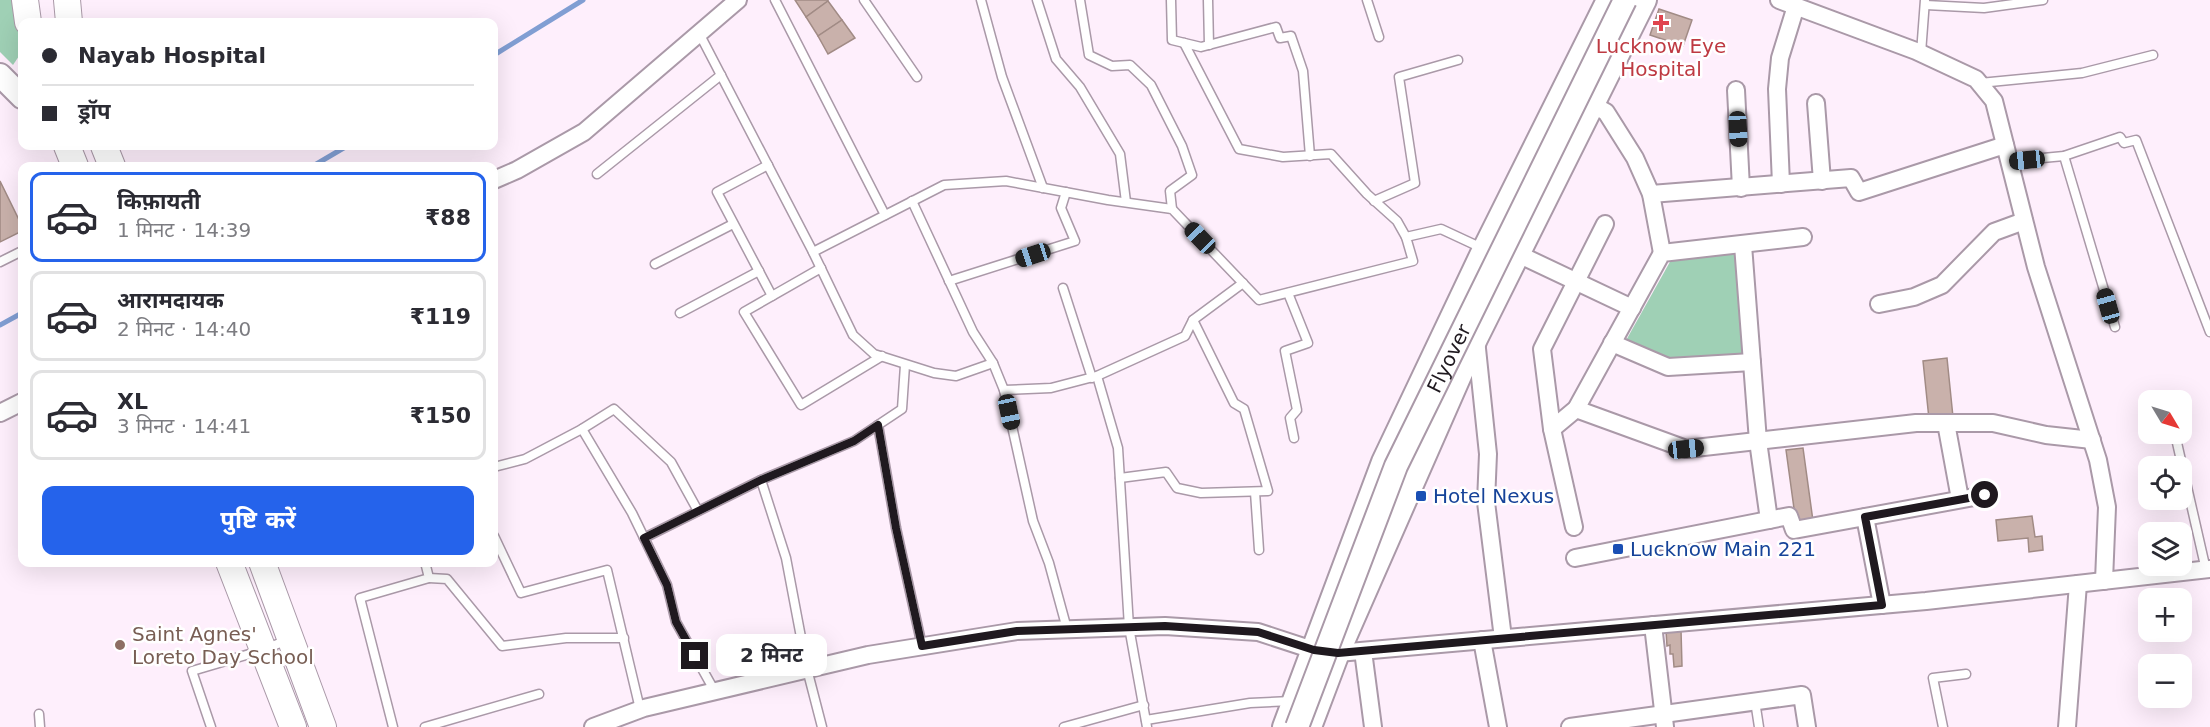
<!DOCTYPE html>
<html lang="hi">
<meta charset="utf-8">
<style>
:root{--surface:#fff;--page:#f7f7f7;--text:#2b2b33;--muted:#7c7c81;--line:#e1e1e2;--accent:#2563eb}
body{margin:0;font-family:"DejaVu Sans","Noto Sans Devanagari",sans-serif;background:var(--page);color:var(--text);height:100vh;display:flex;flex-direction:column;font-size:22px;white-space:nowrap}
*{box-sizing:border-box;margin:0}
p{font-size:20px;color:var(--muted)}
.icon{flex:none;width:33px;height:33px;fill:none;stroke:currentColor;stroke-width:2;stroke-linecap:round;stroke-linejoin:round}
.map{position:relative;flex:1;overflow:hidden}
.sheet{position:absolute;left:18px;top:162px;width:480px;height:405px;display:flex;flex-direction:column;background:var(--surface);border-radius:12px;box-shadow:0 6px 24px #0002}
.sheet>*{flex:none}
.guide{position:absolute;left:18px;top:18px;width:480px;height:132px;border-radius:12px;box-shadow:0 6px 24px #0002;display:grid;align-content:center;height:132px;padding:0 24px;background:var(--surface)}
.needle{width:39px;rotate:128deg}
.buttons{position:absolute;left:2138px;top:390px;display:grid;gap:12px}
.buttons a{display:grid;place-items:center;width:54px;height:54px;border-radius:12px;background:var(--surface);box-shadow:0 6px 24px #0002;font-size:30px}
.end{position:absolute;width:27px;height:27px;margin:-14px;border:8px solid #1f191f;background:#fff;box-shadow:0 0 0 3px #fff}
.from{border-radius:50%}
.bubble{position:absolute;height:42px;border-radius:12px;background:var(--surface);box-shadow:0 6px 24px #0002;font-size:20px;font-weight:700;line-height:42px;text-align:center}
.car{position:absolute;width:18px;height:36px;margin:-18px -9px;border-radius:8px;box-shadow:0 0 4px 2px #0007;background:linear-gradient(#222 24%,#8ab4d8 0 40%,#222 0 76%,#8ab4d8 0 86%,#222 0)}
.guide b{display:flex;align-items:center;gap:21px;height:57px;font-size:22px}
.guide b+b{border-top:2px solid var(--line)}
.guide i{width:15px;height:15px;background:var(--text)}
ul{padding:10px 0 0;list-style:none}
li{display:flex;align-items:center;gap:18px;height:90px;margin:0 12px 9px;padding:0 12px;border:3px solid var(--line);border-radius:12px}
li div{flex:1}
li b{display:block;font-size:22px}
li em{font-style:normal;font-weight:700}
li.active{border-color:var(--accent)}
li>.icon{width:54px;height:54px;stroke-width:1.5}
.primary-button{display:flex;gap:12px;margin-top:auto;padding:12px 24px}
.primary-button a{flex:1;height:69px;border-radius:12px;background:var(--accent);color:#fff;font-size:24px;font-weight:700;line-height:69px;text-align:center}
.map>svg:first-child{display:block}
.green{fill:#9fd0b5}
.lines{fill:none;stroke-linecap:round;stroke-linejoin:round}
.stream{stroke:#819ed3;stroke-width:5}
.building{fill:#c9b1ab;stroke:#a18b85;stroke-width:1.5}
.lane-casing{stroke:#aa99a8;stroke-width:11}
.street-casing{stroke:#aa99a8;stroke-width:20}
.secondary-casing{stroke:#aa99a8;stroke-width:26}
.primary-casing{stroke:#aa99a8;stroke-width:28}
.lane{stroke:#fff;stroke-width:8}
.street{stroke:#fff;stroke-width:16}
.secondary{stroke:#fff;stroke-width:22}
.primary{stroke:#fff;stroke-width:26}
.secondary-bridge-casing{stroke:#aa99a8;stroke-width:26;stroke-linecap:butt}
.secondary-bridge{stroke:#fff;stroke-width:22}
.route{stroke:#1f191f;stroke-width:8}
.health-dot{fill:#e0444e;stroke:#fff;stroke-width:2}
.transit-dot{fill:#1a4fb4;stroke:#fff;stroke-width:2}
.education-dot{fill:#8d6e63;stroke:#fff;stroke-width:2}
.labels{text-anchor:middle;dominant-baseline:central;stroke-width:5;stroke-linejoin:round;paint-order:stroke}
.health-label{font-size:20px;fill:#be3a42;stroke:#fff}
.street-label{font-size:20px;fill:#1f191f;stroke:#fff}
.transit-label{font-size:20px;fill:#164399;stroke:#fff;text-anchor:start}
.education-label{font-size:20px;fill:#785e54;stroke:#fff;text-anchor:start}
</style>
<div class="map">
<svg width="2210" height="727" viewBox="0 0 2210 727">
<rect width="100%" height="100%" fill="#feeffc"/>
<g class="green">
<path d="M 0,0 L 14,0 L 21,53 L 13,65 L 0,52 Z"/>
<path d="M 1739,253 L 1745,356 L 1668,361 L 1624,344 L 1671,260 Z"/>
</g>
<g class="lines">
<g class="stream">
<path d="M 494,55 L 583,0"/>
<path d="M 313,166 L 347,146"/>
<path d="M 0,325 L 22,313"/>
</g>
</g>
<g class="building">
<path d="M 795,0 L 827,0 L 828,1 L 806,17 Z"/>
<path d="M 828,1 L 842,20 L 818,36 L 806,17 Z"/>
<path d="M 1659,9 L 1692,20 L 1683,46 L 1650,35 Z"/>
<path d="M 842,20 L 855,38 L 828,54 L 818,36 Z"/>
<path d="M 0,181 L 22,226 L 22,231 L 0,242 Z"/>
<path d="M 1947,358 L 1953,417 L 1929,419 L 1923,361 Z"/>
<path d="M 1803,448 L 1813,521 L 1796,523 L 1786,450 Z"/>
<path d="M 2032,516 L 2035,537 L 2042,536 L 2043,550 L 2029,552 L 2028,538 L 1998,541 L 1996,520 Z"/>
<path d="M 1681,630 L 1682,666 L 1674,667 L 1673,654 L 1670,654 L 1670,645 L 1667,646 L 1666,631 Z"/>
</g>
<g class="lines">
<g class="lane-casing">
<g id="lane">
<path d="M 775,0 L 885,215"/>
<path d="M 864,0 L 917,77"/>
<path d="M 981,0 L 1002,77 L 1043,188"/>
<path d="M 1037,0 L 1056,59 L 1080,87 L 1120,154 L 1126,202"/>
<path d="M 1080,0 L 1089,55 L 1112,66 L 1130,65 L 1151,85 L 1182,146 L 1192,175 L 1170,191 L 1172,209"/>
<path d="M 1171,0 L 1172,40 L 1201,47 L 1276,27 L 1280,38 L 1291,36 L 1303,71 L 1310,156"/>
<path d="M 1208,0 L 1209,45"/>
<path d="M 1367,0 L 1379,37"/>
<path d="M 1926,5 L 1984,8 L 2043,0"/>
<path d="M 699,33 L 813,252 L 853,335 L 874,354 L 934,373 L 956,376 L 993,363"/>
<path d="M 1184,43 L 1239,149 L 1283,157 L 1331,154 L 1367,194 L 1397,221 L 1406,237"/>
<path d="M 1921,53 L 1925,0"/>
<path d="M 1980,83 L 2082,73 L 2153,55"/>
<path d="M 2064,156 L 2115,327"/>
<path d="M 2009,161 L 2064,156 L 2120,137 L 2124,143 L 2136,140 L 2210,332"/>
<path d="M 768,165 L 717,192 L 772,296"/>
<path d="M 597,174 L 721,75"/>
<path d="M 912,201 L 973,332 L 993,363 L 1004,390 L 1033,521 L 1049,563 L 1067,629"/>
<path d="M 1374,201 L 1415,183 L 1399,77 L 1458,60"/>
<path d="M 813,252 L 944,185 L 1006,181 L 1108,200 L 1172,209 L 1259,300 L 1413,261 L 1406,237 L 1441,229 L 1484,249"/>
<path d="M 0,262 L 22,251"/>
<path d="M 655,264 L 733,224"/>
<path d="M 821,268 L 744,312 L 801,405 L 882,356"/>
<path d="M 949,281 L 1075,241 L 1061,208 L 1066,192"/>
<path d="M 1063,288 L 1092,378"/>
<path d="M 1288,293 L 1308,343 L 1285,351 L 1297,410 L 1290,418 L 1294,438"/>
<path d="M 680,313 L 759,271"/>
<path d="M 1097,376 L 1118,448 L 1129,627 L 1147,727"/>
<path d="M 1004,390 L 1051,388 L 1097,376 L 1185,336 L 1193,320 L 1243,283"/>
<path d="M 878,425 L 896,528 L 922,646"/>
<path d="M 582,429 L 632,513 L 667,585 L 676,622 L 714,690"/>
<path d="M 2175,434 L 2206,570"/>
<path d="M 494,467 L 525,459 L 582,429 L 614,409 L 671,462 L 698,511"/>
<path d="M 1120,478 L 1166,472 L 1177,488 L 1201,493 L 1268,491 L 1244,409 L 1234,403 L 1193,320"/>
<path d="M 1255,492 L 1259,550"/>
<path d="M 494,536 L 521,593 L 607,570 L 640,709"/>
<path d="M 644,538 L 761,480"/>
<path d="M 429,578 L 447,579 L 502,646 L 566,638 L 624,638"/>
<path d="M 1755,701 L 1759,727"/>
<path d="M 39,714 L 40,727"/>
<path d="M 1146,720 L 1250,703 L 1291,701"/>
<path d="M 211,727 L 192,671 L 263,650 L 287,640"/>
<path d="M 393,727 L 360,598 L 429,578 L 425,562"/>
<path d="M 425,727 L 539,694"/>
<path d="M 822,727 L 807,669 L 786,558 L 761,480 L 854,441 L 902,409 L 905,365"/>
<path d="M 1064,727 L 1144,705"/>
<path d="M 1943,727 L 1933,678 L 1966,674"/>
</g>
</g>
<g class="street-casing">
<g id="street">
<path d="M 1779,0 L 1916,51 L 1976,79 L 1994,101 L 2036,267 L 2098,460 L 2107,507 L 2104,581"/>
<path d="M 1736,90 L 1741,188"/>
<path d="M 1816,103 L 1822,181"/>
<path d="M 1593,105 L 1606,112 L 1635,158 L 1651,194 L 1662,253"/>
<path d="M 494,180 L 517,170 L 584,132 L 738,0"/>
<path d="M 1781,184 L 1777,89 L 1780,58 L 1796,6"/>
<path d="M 1651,194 L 1851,178 L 1859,192 L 2005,145"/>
<path d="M 1743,245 L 1758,441 L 1769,520"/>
<path d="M 1507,251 L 1518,254 L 1632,308"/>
<path d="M 1879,304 L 1914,297 L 1942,285 L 1994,232 L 2024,221"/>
<path d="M 1476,339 L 1488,454 L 1486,502 L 1503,638"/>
<path d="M 1612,343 L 1668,367 L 1752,362"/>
<path d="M 1576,409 L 1686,449 L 1916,423 L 1993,423 L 2046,435 L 2092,440"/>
<path d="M 0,413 L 22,402"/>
<path d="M 1946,423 L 1960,499"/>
<path d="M 1552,429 L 1542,349 L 1605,224"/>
<path d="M 1865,517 L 1882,605"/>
<path d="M 1574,527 L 1552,429 L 1576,409 L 1662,253 L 1803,237"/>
<path d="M 1575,558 L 1789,516 L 1794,530 L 1985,495"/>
<path d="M 1653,625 L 1665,727"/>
<path d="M 1482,640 L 1498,727"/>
<path d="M 1363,651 L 1373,727"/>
<path d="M 593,727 L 644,708 L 868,655 L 1017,631 L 1165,626 L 1258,632 L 1313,650 L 1338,653 L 1926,601 L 2210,569"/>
<path d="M 1570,727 L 1802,695 L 1807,727"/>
<path d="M 2067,727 L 2078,584"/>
</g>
</g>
<g class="secondary-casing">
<g id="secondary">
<path d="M 0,75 L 22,97"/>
<path d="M 1284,727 L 1383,462 L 1484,249 L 1608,0"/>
<path d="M 1310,727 L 1338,653 L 1476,339 L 1645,0"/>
</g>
</g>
<g class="primary-casing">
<g id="primary">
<path d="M 25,0 L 28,22"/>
<path d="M 67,0 L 69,22"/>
<path d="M 67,146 L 75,166"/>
<path d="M 104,146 L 112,166"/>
<path d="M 229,562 L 293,727"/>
<path d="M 262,562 L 323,727"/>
</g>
</g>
<use href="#lane" class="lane"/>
<use href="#street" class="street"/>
<use href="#secondary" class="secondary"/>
<use href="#primary" class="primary"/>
<g class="secondary-bridge-casing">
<g id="secondary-bridge">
<path id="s1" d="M 1297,727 L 1396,466 L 1625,0"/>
</g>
</g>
<use href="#secondary-bridge" class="secondary-bridge"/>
</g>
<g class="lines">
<path class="route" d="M 695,656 L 676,622 L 667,585 L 644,538 L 761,480 L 854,441 L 878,425 L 896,528 L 922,646 L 1017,631 L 1165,626 L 1258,632 L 1314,650 L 1338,653 L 1882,605 L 1865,517 L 1985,495"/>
</g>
<path class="health-dot" d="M1658 14h6v6h6v6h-6v6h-6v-6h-6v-6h6z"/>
<g class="transit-dot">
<rect x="1415" y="490" width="12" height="12" rx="3"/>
<rect x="1612" y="543" width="12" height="12" rx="3"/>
</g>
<circle class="education-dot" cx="120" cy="645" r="6"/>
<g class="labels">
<g class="health-label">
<text x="1661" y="46">Lucknow Eye<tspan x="1661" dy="23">Hospital</tspan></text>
</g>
<g class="street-label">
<text stroke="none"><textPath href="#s1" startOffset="399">Flyover</textPath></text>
</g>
<g class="transit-label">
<text x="1433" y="496">Hotel Nexus</text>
<text x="1630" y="549">Lucknow Main 221</text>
</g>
<g class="education-label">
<text x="132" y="634">Saint Agnes'<tspan x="132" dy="23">Loreto Day School</tspan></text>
</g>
</g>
</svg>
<div class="buttons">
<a><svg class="needle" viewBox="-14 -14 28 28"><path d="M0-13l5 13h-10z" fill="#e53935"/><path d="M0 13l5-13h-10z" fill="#7c7c81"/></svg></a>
<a><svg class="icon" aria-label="locate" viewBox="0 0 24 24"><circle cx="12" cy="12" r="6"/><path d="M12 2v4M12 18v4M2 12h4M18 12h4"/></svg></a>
<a><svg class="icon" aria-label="layers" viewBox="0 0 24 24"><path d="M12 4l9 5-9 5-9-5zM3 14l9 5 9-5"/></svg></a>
<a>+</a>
<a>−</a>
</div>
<i class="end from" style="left:1985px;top:495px"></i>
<i class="end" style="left:695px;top:656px"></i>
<div class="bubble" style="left:716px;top:634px;width:111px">2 मिनट</div>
<i class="car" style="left:1738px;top:129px;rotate:177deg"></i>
<i class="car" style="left:2027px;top:160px;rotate:264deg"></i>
<i class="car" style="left:1200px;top:238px;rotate:316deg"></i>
<i class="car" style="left:1033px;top:255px;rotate:252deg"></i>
<i class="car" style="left:2108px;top:306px;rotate:344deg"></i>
<i class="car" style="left:1009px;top:412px;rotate:168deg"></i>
<i class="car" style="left:1686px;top:449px;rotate:84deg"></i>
<div class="guide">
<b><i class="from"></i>Nayab Hospital</b>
<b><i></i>ड्रॉप</b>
</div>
<section class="sheet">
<ul>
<li class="active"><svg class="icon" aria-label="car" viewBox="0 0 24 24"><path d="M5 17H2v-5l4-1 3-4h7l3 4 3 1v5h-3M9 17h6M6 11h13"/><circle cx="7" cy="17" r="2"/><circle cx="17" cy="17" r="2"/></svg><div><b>किफ़ायती</b><p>1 मिनट · 14:39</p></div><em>₹88</em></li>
<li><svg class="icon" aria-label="car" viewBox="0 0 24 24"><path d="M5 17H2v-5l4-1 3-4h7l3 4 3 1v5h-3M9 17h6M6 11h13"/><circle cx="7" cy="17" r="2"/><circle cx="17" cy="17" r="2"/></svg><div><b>आरामदायक</b><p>2 मिनट · 14:40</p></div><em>₹119</em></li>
<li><svg class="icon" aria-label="car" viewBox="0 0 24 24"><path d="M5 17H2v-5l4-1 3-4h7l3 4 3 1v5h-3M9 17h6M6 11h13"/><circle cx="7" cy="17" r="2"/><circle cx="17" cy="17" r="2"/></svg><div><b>XL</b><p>3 मिनट · 14:41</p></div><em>₹150</em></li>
</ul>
<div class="primary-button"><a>पुष्टि करें</a></div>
</section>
</div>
